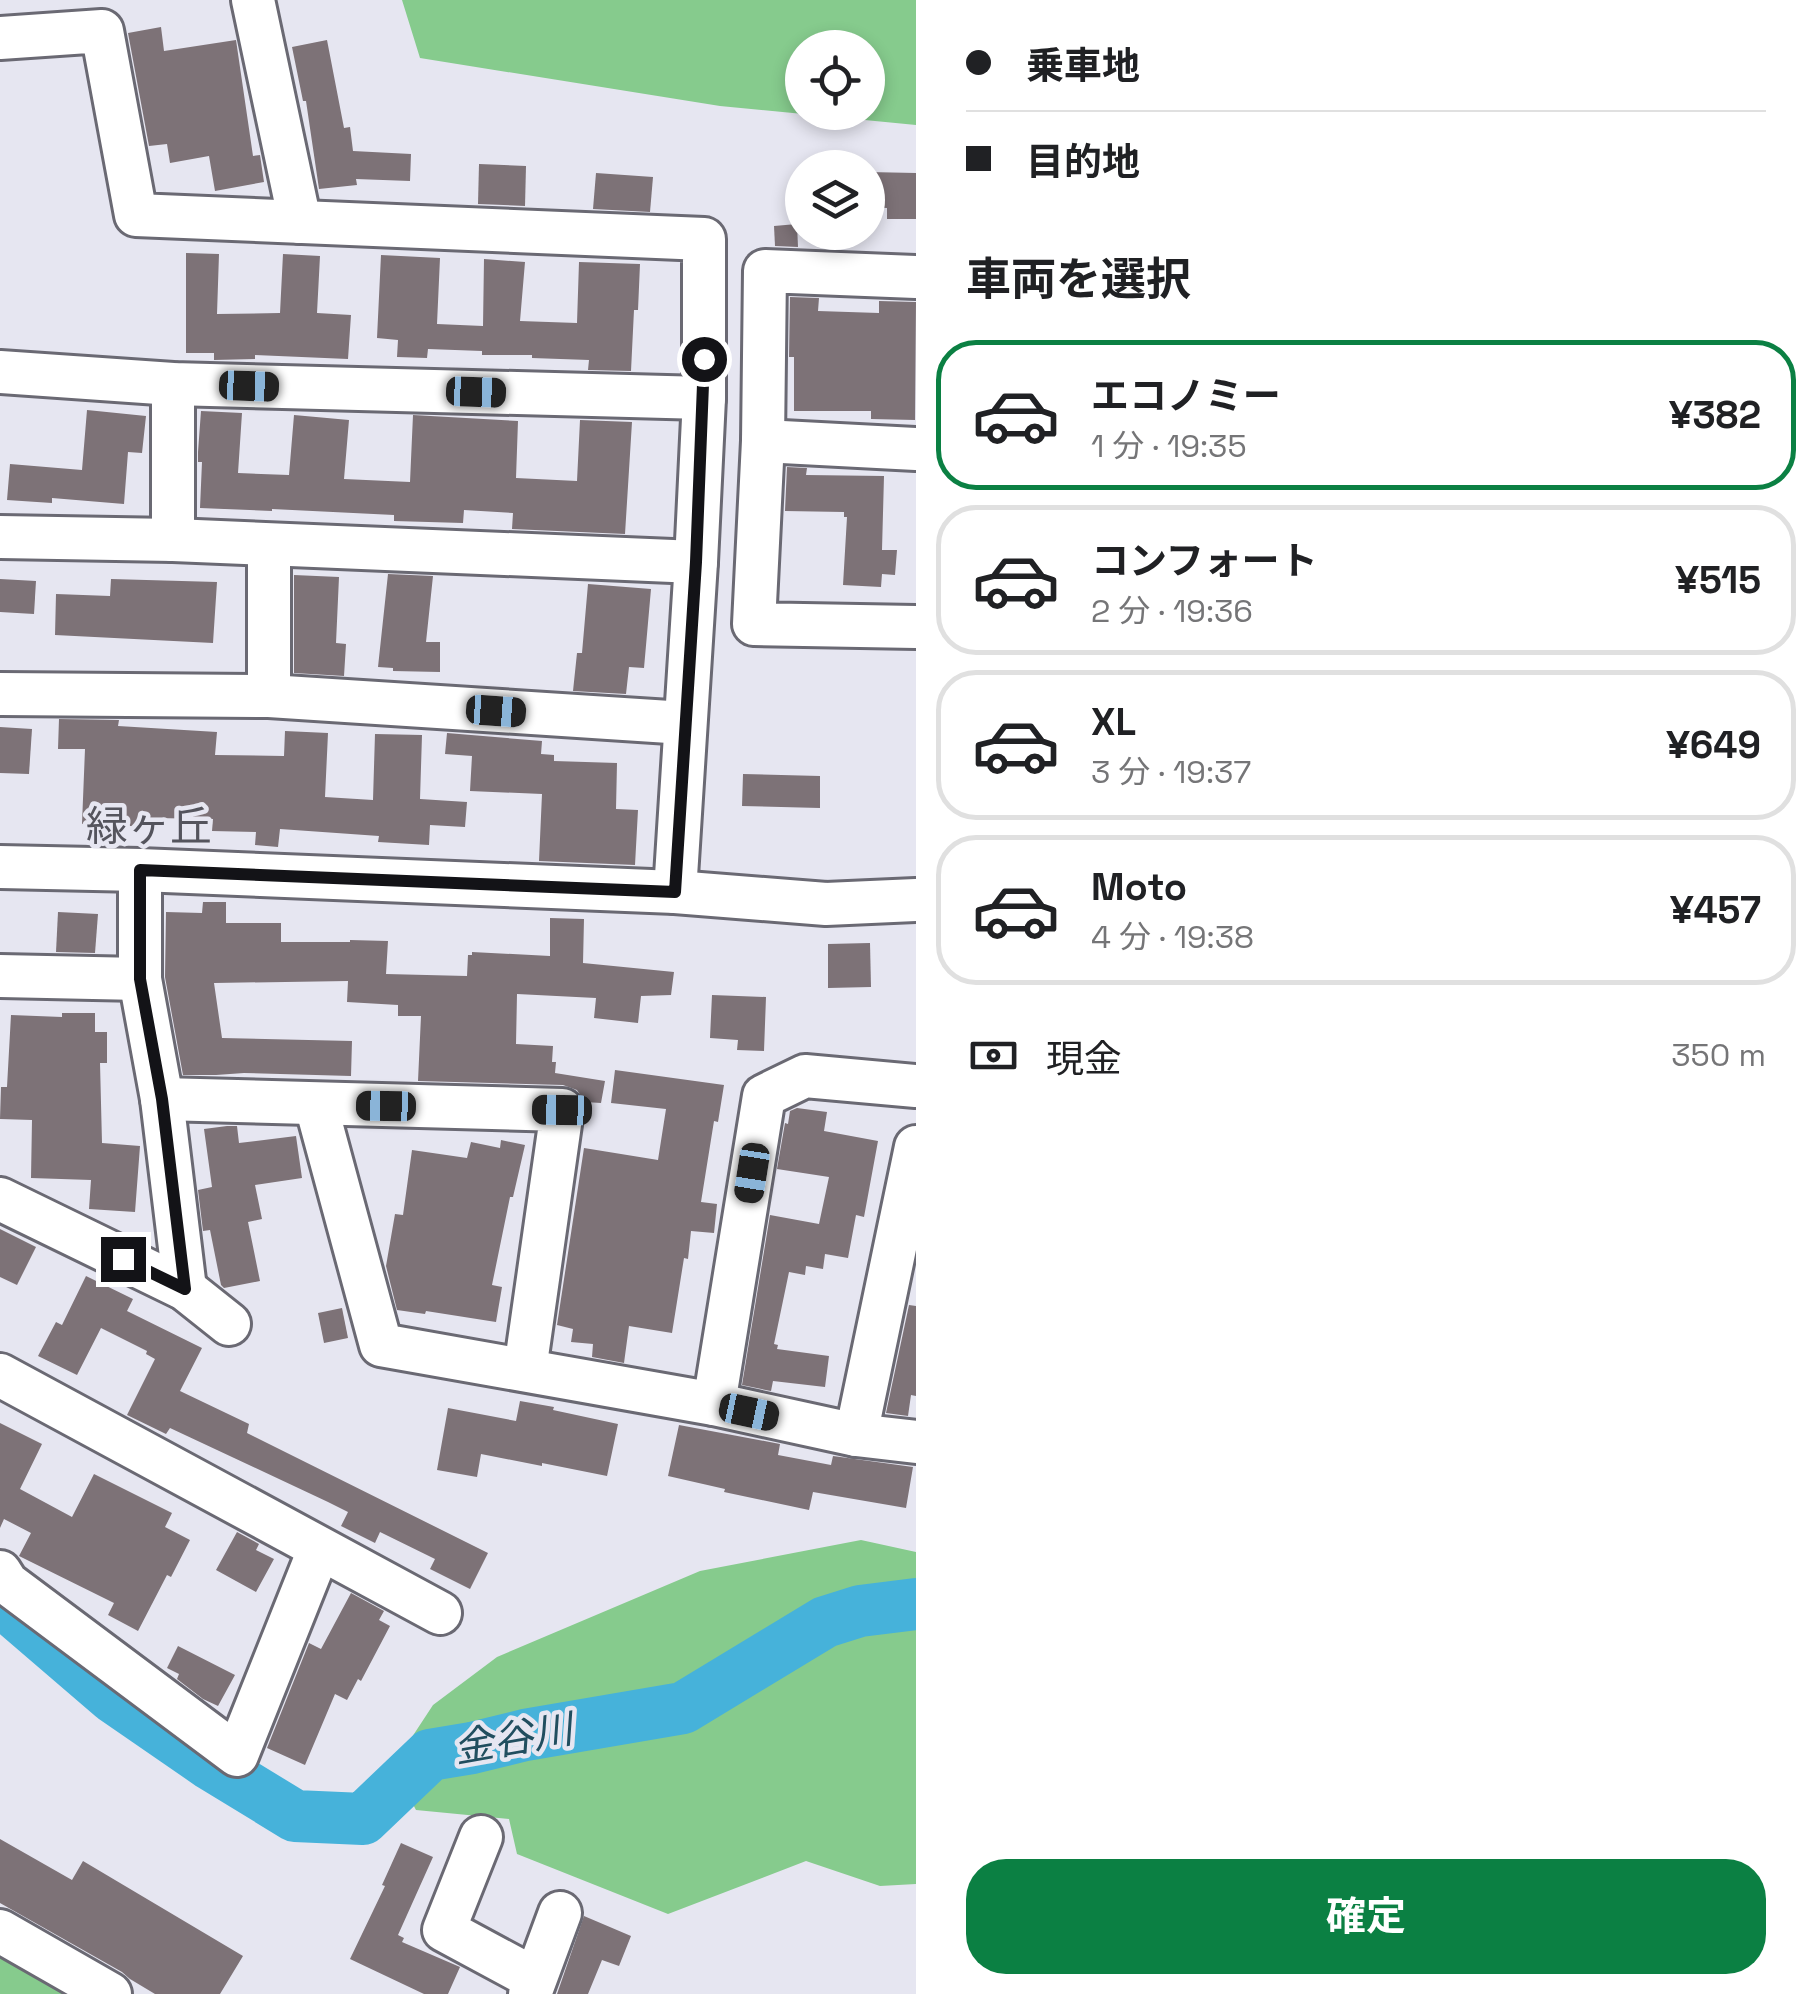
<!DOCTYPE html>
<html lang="ja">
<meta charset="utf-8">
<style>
:root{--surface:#fff;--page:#f6f6f6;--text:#202124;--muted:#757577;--line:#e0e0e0;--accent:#0b8043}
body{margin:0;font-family:"Space Grotesk","Noto Sans JP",sans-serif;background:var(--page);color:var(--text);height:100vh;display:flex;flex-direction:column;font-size:38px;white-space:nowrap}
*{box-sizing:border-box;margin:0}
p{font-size:32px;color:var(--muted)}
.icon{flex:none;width:55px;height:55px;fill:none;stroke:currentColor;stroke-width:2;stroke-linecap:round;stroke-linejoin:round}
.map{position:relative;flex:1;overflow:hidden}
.side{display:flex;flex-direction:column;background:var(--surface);width:900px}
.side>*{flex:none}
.guide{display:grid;align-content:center;height:220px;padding:0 50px;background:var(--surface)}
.fabs{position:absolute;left:785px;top:30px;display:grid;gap:20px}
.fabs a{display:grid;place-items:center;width:100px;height:100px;border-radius:50%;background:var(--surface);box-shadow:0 5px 15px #0003;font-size:50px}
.end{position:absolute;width:45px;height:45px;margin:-22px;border:12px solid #131317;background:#fff;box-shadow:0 0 0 5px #fff}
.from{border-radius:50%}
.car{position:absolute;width:30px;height:60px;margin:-30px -15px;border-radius:12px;box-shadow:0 0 8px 2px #0007;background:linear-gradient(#222 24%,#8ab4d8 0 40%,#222 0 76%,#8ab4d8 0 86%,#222 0)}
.guide b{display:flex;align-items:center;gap:35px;height:95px;font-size:38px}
.guide b+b{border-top:2px solid var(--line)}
.guide i{width:25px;height:25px;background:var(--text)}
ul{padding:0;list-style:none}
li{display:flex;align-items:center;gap:30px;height:150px;margin:0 20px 15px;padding:0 30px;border:5px solid var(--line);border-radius:40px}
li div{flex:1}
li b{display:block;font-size:38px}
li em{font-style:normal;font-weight:700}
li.on{border-color:var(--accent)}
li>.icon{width:90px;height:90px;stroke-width:1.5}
h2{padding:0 50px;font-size:45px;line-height:120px}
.pay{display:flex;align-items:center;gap:25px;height:110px;padding:0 50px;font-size:38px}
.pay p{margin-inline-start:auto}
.cta{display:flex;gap:20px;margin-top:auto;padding:20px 50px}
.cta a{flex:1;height:115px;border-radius:40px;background:var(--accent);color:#fff;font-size:40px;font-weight:700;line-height:115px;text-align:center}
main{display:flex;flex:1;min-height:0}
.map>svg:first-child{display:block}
.forest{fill:#86cb8d;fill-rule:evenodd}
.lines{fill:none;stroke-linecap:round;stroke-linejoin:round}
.river{stroke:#46b2da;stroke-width:52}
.building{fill:#7d7277}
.minor-casing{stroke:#6a6973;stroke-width:48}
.minor{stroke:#fff;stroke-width:42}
.route{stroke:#131317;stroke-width:12}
.labels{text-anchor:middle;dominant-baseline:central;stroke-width:9;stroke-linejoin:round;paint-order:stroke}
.water-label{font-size:40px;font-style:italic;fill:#214e5f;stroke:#e6e6f1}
.quarter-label{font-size:42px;fill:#54545d;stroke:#e6e6f1}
</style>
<main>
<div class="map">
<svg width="916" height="1994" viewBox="0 0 916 1994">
<rect width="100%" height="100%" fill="#e6e6f1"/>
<g class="forest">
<path d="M 402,0 L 916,0 L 916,125 L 720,106 L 420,58 ZM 802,48 L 868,48 L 868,112 L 802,112 Z"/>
<path d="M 861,1540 L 916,1552 L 916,1884 L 880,1886 L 806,1861 L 668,1914 L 517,1854 L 509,1819 L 416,1810 L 393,1766 L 433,1705 L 497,1657 L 700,1571 Z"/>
<path d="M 0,1958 L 66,1994 L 0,1994 Z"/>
</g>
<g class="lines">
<path class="river" d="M 0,1600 L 113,1697 L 210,1764 L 295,1816 L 363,1819 L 430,1755 L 472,1748 L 525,1735 L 683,1708 L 825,1622 L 860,1611 L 916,1604"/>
</g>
<g class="building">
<path d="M 161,27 L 164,51 L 236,40 L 253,156 L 260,155 L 264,182 L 215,191 L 209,156 L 170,163 L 167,144 L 149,146 L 128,33 Z"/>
<path d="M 327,40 L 344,128 L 350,127 L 353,151 L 411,154 L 410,181 L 356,179 L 357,185 L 319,189 L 306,101 L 303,101 L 292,47 Z"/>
<path d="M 479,164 L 526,166 L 525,206 L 478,204 Z"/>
<path d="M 868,172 L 916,173 L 916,219 L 887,219 L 887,208 L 868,207 Z"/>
<path d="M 596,173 L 653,177 L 650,212 L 593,209 Z"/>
<path d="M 797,224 L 798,247 L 775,246 L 774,226 Z"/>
<path d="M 186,253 L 219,254 L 217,314 L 280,313 L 283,254 L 320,256 L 317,313 L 351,315 L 348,359 L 255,355 L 255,359 L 214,360 L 214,353 L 186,353 Z"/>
<path d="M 381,255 L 440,258 L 437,324 L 483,326 L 484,259 L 525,262 L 520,321 L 577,323 L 579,262 L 640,264 L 638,310 L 634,310 L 631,371 L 588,370 L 589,360 L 532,358 L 532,355 L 482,355 L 482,351 L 428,349 L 427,358 L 397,357 L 398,340 L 377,338 Z"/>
<path d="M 790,297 L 819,298 L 818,311 L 879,313 L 879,301 L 916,302 L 915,420 L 871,419 L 871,411 L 794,411 L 794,357 L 789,357 Z"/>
<path d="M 87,410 L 146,416 L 142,453 L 128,452 L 124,504 L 52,498 L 52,503 L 7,500 L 10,464 L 82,470 Z"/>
<path d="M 201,411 L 242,413 L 238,473 L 289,475 L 294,415 L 349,420 L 344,479 L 410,482 L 413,415 L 518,421 L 516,478 L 577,481 L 580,420 L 632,422 L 625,534 L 512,529 L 513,513 L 464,510 L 463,523 L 394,521 L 394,515 L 272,509 L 272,511 L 200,508 L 202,462 L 198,462 L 198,452 Z"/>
<path d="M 787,467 L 807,468 L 806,475 L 884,476 L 882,550 L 897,550 L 895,575 L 882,574 L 881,587 L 843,585 L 847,517 L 844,517 L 844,512 L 785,511 Z"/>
<path d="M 388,574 L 433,576 L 426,642 L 440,642 L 440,672 L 393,671 L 393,668 L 378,667 Z"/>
<path d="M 294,575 L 339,577 L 336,643 L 346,644 L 344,676 L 294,673 Z"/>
<path d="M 0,579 L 36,581 L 34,614 L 0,612 Z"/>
<path d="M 111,579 L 217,582 L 213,643 L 55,635 L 56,594 L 110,596 Z"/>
<path d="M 588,584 L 651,589 L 644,668 L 629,667 L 626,694 L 573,691 L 577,653 L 582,653 Z"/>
<path d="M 59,719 L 119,720 L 118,726 L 217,732 L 215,755 L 284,756 L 285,731 L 328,733 L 325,797 L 373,800 L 375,734 L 422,735 L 420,799 L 467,802 L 465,827 L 430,825 L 429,845 L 378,842 L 379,836 L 280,829 L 278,847 L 255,845 L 256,832 L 212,831 L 213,819 L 154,818 L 153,827 L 82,824 L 85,749 L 58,749 Z"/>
<path d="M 0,727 L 32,729 L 29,774 L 0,773 Z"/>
<path d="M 447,733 L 542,741 L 541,754 L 554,755 L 554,761 L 617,763 L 616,809 L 638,810 L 635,865 L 539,861 L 542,794 L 470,791 L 472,756 L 445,754 Z"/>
<path d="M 743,774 L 820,776 L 820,808 L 742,806 Z"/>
<path d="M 203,902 L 226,902 L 226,923 L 281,923 L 281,942 L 350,942 L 350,940 L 388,941 L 386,974 L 467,976 L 468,955 L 472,955 L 472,952 L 550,956 L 550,918 L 584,919 L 583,963 L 674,972 L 671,995 L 641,996 L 638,1023 L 594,1018 L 596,998 L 517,994 L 516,1044 L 553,1046 L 552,1062 L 556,1062 L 555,1073 L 605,1081 L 601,1103 L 585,1102 L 577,1090 L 563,1085 L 418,1081 L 421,1016 L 398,1016 L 398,1005 L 347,1002 L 348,981 L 214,983 L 222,1038 L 352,1041 L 351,1076 L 244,1073 L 216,1075 L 183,1075 L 165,977 L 166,912 L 202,913 Z"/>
<path d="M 58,912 L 98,914 L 95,953 L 56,952 Z"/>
<path d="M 870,943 L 871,987 L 828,988 L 828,944 Z"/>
<path d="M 712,995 L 766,997 L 764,1051 L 737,1050 L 738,1040 L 710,1038 Z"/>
<path d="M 62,1013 L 95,1013 L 95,1032 L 107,1032 L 107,1063 L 100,1063 L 102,1143 L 140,1146 L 135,1212 L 89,1209 L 91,1180 L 31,1178 L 32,1120 L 0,1119 L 1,1087 L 7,1087 L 11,1015 L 62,1017 Z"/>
<path d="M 615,1070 L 724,1085 L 718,1122 L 714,1121 L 701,1202 L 717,1204 L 714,1233 L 691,1231 L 688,1259 L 684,1258 L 672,1333 L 629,1326 L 624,1363 L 592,1357 L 593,1344 L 571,1342 L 573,1329 L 557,1325 L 584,1148 L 658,1160 L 666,1109 L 611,1103 Z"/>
<path d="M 797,1108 L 827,1112 L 824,1131 L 878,1141 L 864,1217 L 856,1215 L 848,1258 L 825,1254 L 823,1269 L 806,1266 L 805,1275 L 789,1272 L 774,1344 L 778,1345 L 777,1349 L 829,1356 L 825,1387 L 773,1381 L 771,1391 L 742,1385 L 770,1215 L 819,1224 L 829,1177 L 777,1169 L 785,1123 L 788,1124 L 790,1111 Z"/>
<path d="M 227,1126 L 237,1126 L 239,1143 L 296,1136 L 302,1178 L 255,1185 L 262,1219 L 248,1222 L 260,1281 L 224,1288 L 221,1285 L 210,1230 L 203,1231 L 198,1190 L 212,1187 L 204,1129 Z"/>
<path d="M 501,1140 L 525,1145 L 513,1197 L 510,1197 L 492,1285 L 502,1287 L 496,1322 L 426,1311 L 425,1314 L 397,1310 L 386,1266 L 395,1214 L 403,1215 L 412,1150 L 467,1158 L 471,1142 L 500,1148 Z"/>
<path d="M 0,1229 L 36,1247 L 17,1285 L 0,1277 Z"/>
<path d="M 86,1276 L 133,1299 L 127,1311 L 202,1348 L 180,1391 L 249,1424 L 247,1433 L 488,1553 L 470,1589 L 430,1569 L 435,1559 L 380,1532 L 375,1543 L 341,1526 L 348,1512 L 328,1502 L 170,1428 L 166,1434 L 127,1415 L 155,1359 L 146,1354 L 147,1351 L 101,1328 L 77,1375 L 38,1356 L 56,1322 L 62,1325 Z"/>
<path d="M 909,1305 L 916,1306 L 916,1396 L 911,1395 L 908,1416 L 886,1413 Z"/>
<path d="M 342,1308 L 348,1338 L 324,1343 L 318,1313 Z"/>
<path d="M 520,1401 L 554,1407 L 553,1410 L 618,1424 L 607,1476 L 542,1463 L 542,1466 L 481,1454 L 477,1477 L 437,1470 L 448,1408 L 516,1421 Z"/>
<path d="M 0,1423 L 42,1444 L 20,1489 L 72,1517 L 94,1474 L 172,1513 L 165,1527 L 190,1540 L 171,1577 L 167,1575 L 138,1631 L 108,1615 L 114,1603 L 19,1556 L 31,1533 L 4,1519 L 0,1528 Z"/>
<path d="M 679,1425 L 780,1444 L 778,1455 L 831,1465 L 833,1456 L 913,1467 L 906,1508 L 813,1492 L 809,1510 L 724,1492 L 725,1489 L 668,1476 Z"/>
<path d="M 237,1532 L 259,1544 L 256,1550 L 274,1559 L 256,1592 L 216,1570 Z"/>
<path d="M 351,1593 L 384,1611 L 379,1620 L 390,1626 L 361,1681 L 358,1679 L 347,1700 L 335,1694 L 305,1765 L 267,1748 L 309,1643 L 321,1649 Z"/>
<path d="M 178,1646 L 235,1675 L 218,1706 L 203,1699 L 177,1679 L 179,1674 L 167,1668 Z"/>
<path d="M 0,1839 L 72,1880 L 83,1861 L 243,1956 L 220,1994 L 155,1994 L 130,1979 L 122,1972 L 0,1903 Z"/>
<path d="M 401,1843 L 433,1857 L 398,1935 L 404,1938 L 402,1942 L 460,1967 L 448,1994 L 424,1994 L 350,1959 L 385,1886 L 382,1885 Z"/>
<path d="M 584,1916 L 631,1936 L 619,1966 L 602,1960 L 588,1994 L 557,1994 Z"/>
</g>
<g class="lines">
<g class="minor-casing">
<g id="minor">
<path d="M 253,0 L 300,222"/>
<path d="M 0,38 L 102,31 L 136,215 L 704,239 L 704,398 L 696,562 L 675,892"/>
<path d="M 916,277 L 765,271 L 763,441 L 754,624 L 916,627"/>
<path d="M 0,372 L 173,384 L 704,398"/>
<path d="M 763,441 L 916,449"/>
<path d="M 0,537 L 173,540 L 696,562"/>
<path d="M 173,540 L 173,384"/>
<path d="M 0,694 L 269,696 L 685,723"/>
<path d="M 269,696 L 269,545"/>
<path d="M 0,867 L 140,870 L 675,892 L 826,904 L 916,900"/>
<path d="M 140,870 L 140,979 L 162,1099 L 185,1289"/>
<path d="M 0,976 L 140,979"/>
<path d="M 162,1099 L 562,1110 L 525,1370"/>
<path d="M 316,1105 L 381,1345 L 714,1404 L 856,1435 L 916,1442"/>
<path d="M 0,1199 L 185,1289 L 229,1324"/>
<path d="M 0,1375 L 440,1613"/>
<path d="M 714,1404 L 764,1096 L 805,1076 L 916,1086"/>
<path d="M 856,1435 L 916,1147"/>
<path d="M 0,1572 L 7,1583 L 237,1755 L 319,1550"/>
<path d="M 481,1837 L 444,1930 L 535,1979"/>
<path d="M 0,1931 L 110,1994"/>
<path d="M 530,1994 L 560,1913"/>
</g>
</g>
<use href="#minor" class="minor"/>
</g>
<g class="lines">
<path class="route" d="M 123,1259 L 185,1289 L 162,1099 L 140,979 L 140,870 L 675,892 L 696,562 L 704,359"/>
</g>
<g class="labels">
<g class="water-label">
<text transform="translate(513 1739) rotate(-10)">金谷川</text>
</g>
<g class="quarter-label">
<text x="149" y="826">緑ヶ丘</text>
</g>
</g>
</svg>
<div class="fabs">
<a><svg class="icon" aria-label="locate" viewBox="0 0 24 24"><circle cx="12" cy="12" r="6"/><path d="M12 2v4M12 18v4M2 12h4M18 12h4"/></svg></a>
<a><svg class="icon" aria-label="layers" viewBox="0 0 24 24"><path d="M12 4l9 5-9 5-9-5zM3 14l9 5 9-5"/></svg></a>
</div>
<i class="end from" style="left:704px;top:359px"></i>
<i class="end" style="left:123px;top:1259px"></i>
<i class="car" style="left:249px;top:386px;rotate:92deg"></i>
<i class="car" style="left:476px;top:392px;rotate:92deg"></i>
<i class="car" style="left:496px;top:711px;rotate:94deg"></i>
<i class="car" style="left:386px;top:1106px;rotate:271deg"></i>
<i class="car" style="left:562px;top:1110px;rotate:271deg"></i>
<i class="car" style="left:752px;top:1173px;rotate:189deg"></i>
<i class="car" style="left:749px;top:1412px;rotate:102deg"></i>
</div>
<section class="side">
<div class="guide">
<b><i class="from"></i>乗車地</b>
<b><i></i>目的地</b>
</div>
<h2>車両を選択</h2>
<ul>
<li class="on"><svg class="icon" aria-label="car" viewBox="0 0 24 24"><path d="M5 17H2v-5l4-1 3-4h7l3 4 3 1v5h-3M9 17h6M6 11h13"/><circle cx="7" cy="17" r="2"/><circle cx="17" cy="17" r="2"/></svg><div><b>エコノミー</b><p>1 分 · 19:35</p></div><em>¥382</em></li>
<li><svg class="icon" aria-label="car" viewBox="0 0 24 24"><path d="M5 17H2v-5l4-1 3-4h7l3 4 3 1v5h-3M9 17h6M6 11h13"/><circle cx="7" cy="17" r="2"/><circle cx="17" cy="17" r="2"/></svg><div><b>コンフォート</b><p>2 分 · 19:36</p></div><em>¥515</em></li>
<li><svg class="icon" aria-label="car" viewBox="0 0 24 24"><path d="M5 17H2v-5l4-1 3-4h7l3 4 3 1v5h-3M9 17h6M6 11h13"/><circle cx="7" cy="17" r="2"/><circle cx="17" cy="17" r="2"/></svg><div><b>XL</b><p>3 分 · 19:37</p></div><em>¥649</em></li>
<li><svg class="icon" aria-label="car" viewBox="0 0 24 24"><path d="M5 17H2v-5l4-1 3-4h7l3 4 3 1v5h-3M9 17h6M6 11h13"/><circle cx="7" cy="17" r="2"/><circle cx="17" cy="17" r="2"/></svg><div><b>Moto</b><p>4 分 · 19:38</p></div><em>¥457</em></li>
</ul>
<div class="pay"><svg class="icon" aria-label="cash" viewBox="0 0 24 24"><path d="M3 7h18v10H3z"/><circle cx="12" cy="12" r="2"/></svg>現金<p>350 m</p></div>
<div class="cta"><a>確定</a></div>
</section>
</main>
